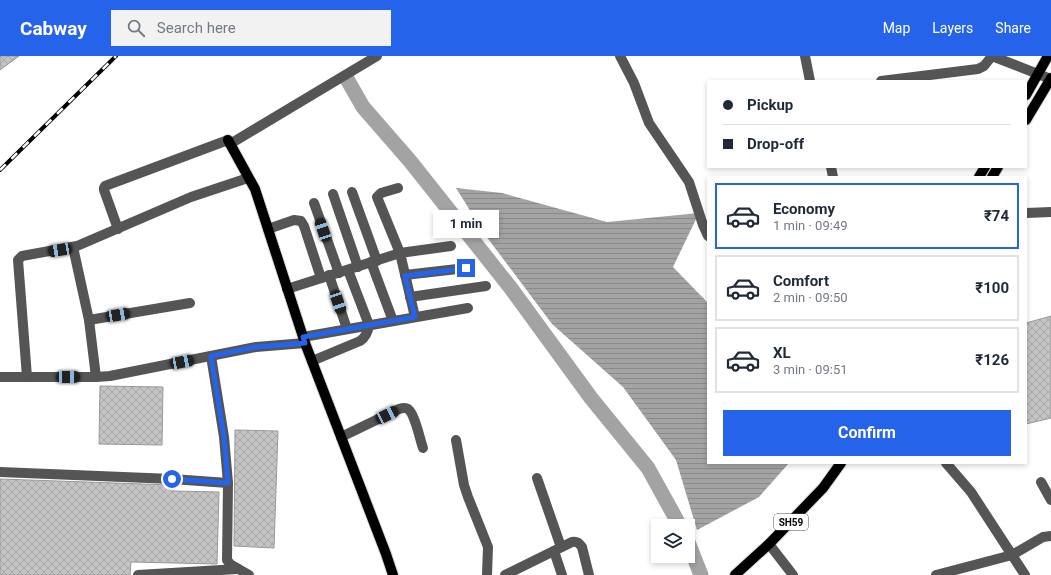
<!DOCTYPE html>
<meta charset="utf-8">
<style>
:root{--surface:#fff;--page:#f2f2f3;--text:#1f2937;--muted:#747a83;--line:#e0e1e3;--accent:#2563eb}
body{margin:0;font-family:Roboto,sans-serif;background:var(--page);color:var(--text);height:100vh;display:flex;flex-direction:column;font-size:15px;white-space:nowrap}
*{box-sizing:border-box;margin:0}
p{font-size:13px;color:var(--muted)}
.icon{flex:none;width:22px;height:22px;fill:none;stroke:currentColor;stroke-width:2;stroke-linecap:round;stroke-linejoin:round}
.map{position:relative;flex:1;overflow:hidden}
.details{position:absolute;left:707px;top:120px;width:320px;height:288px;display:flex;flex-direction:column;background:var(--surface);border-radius:0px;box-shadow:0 2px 6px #0003}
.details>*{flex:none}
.hud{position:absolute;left:707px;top:24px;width:320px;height:88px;border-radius:0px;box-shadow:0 2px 6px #0003;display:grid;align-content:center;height:88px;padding:0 16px;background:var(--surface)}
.buttons{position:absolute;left:651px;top:463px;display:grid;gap:8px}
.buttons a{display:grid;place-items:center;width:44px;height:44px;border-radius:0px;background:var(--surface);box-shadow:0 2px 6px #0003;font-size:20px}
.end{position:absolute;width:18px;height:18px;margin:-9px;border:5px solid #2563eb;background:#fff;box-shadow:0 0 0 2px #fff}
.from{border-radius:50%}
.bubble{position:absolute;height:28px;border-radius:0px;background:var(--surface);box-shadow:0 2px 6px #0003;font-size:13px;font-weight:700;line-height:28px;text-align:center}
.car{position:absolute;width:12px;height:24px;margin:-12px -6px;border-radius:5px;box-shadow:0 0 3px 1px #0007;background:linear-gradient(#222 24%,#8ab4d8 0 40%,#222 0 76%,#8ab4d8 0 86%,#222 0)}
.hud b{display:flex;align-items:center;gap:14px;height:38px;font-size:15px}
.hud b+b{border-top:1px solid var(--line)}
.hud i{width:10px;height:10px;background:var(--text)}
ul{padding:7px 0 0;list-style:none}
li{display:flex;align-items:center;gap:12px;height:66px;margin:0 8px 6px;padding:0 8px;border:2px solid var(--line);border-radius:0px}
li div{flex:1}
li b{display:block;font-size:15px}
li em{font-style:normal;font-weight:700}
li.active{border-color:var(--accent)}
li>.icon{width:36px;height:36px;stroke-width:1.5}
.cta{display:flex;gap:8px;margin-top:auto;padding:8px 16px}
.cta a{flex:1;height:46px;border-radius:0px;background:var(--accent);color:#fff;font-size:16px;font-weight:700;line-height:46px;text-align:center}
header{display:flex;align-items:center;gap:24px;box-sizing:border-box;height:56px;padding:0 20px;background:var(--accent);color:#fff}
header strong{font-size:19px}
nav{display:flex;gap:22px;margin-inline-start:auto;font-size:14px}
.search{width:280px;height:36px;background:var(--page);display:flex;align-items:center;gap:10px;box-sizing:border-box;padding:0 14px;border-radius:0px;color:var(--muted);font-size:15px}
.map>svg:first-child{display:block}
.water{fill:url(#water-rules)}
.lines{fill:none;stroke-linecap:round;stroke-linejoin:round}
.river{stroke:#a3a3a3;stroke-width:15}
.building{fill:url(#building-cross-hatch);stroke:#999}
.major-casing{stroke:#dbdbdb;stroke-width:12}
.minor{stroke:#555;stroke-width:10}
.major{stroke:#000;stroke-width:10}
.rail-casing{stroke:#000;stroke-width:4}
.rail{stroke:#fff;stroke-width:2.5;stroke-dasharray:8;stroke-linecap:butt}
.route{stroke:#2563eb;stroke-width:5}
.labels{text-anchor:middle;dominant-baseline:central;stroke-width:3;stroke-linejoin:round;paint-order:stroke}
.shield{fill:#fff;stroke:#4c4c4c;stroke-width:1}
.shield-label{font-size:10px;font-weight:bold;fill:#000}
</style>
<header>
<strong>Cabway</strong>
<div class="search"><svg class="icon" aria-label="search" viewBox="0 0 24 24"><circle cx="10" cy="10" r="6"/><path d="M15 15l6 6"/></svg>Search here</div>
<nav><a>Map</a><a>Layers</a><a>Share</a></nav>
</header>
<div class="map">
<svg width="1051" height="519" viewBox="0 0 1051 519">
<defs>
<pattern id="water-rules" width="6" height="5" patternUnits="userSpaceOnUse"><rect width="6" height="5" fill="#a3a3a3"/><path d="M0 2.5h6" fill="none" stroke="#8b8b8b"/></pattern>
<pattern id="building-cross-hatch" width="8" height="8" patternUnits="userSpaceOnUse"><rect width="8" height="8" fill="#c4c4c4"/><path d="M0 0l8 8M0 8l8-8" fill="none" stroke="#a7a7a7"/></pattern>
</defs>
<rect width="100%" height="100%" fill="#fff"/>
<path class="water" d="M 456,132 L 502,137 L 607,166 L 699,157 L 673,211 L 708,247 L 708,407 L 789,407 L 759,441 L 697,474 L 676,404 L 623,331 L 552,268 L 486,180 Z"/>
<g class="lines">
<g class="river">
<path d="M 347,23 L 363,51 L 410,105 L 510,231 L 591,342 L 648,412 L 680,470"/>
<path d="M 688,486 L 701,519"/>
</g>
</g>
<g class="building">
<path d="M 0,0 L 19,0 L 0,14 Z"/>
<path d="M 1051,260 L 1051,362 L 1026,368 L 1026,267 Z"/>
<path d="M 100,330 L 163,331 L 162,389 L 99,388 Z"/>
<path d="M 235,374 L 278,375 L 274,492 L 234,490 Z"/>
<path d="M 0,423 L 172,429 L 174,430 L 173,435 L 219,436 L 217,508 L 131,506 L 130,519 L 0,519 Z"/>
</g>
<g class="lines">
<g class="major-casing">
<g id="major">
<path d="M 1026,39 L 1048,0"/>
<path d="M 1026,64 L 1051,22"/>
<path d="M 228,84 L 255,133 L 305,287 L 386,498 L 393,519"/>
<path d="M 979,121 L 985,111"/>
<path d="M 992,121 L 998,111"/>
<path d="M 735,519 L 769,488 L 823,432 L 841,407"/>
</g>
</g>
<g class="minor">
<path d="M 620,0 L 634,27 L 649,67 L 689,126 L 703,169 L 708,180"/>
<path d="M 805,0 L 810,25"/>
<path d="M 992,0 L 1051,23"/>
<path d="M 881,25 L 978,13 L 984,10 L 992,0"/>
<path d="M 230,88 L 377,0"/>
<path d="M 831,111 L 833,121"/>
<path d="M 398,132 L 381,137 L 377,141 L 400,197 L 415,261"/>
<path d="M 352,136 L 377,205"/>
<path d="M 333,138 L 358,211"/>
<path d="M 314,147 L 339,217"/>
<path d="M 1026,157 L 1051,156"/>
<path d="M 118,173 L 104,134 L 104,132 L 105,130 L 228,84"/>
<path d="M 268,173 L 294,164 L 301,165 L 304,170 L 321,222"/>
<path d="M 73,191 L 89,264 L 96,321"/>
<path d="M 371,206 L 393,265"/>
<path d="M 329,219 L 347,273"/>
<path d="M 405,219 L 466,212"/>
<path d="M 287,233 L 400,197 L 451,190"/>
<path d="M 410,241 L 486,230"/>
<path d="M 89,264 L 190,247"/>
<path d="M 303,281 L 468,252"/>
<path d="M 211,300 L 224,381 L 228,427 L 227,504 L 230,508 L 249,519"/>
<path d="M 312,305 L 360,285 C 366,281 368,276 369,269 L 348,214"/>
<path d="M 0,321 L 96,321 L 110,320 L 256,291 L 305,287"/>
<path d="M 27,321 L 18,204 L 22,200 L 77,190 L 191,141 L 248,122"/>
<path d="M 341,381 L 399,353 C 402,352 405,351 408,353 C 415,358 420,384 423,392"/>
<path d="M 456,384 L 464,429 L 468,441 L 488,491 L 487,519"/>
<path d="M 946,407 L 971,436 L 1025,519"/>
<path d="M 0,416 L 172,423 L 228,427"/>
<path d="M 537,422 L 561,491"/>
<path d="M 1041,426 L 1051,444"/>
<path d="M 769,488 L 793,519"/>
<path d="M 554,495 L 562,519"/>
<path d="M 138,519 L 238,513"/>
<path d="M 505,519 L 572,486 C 577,485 579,487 582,491 L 589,519"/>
<path d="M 936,519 L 1012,499 L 1043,481 L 1051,480"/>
</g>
<use href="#major" class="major"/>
<g class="rail-casing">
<path id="rail" d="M 0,114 L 116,0"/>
</g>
<use href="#rail" class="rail"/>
</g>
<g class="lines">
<path class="route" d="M 172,423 L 228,427 L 224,381 L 211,300 L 256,291 L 305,287 L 303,281 L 415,261 L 405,220 L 466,212"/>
</g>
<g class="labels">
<rect class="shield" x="774" y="458" width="34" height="16" rx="3"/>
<g class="shield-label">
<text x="791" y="466">SH59</text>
</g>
</g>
</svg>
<div class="buttons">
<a><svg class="icon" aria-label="layers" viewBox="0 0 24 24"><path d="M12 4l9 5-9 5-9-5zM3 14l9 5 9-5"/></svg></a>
</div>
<i class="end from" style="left:172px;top:423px"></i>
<i class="end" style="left:466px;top:212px"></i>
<div class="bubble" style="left:433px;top:154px;width:66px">1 min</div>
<i class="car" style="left:323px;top:174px;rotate:341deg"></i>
<i class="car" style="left:60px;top:194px;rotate:261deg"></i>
<i class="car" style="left:338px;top:246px;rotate:161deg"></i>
<i class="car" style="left:118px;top:259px;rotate:80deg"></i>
<i class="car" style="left:182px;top:306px;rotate:79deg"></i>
<i class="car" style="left:68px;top:321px;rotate:90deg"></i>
<i class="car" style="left:387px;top:359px;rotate:64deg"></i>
<div class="hud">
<b><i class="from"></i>Pickup</b>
<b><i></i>Drop-off</b>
</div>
<section class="details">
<ul>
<li class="active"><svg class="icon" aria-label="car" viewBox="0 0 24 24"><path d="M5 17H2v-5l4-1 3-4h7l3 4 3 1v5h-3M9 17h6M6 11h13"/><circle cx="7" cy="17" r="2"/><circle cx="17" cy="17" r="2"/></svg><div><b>Economy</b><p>1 min · 09:49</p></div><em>₹74</em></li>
<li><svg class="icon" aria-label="car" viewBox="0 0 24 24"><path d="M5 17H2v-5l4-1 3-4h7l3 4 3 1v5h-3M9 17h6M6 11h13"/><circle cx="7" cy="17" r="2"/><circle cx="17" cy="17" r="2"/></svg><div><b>Comfort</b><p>2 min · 09:50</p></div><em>₹100</em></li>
<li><svg class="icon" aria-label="car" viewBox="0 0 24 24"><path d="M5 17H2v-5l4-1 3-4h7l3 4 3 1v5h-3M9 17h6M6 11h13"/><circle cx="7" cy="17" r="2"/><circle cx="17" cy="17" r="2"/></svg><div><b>XL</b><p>3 min · 09:51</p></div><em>₹126</em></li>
</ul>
<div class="cta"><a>Confirm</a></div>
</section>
</div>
